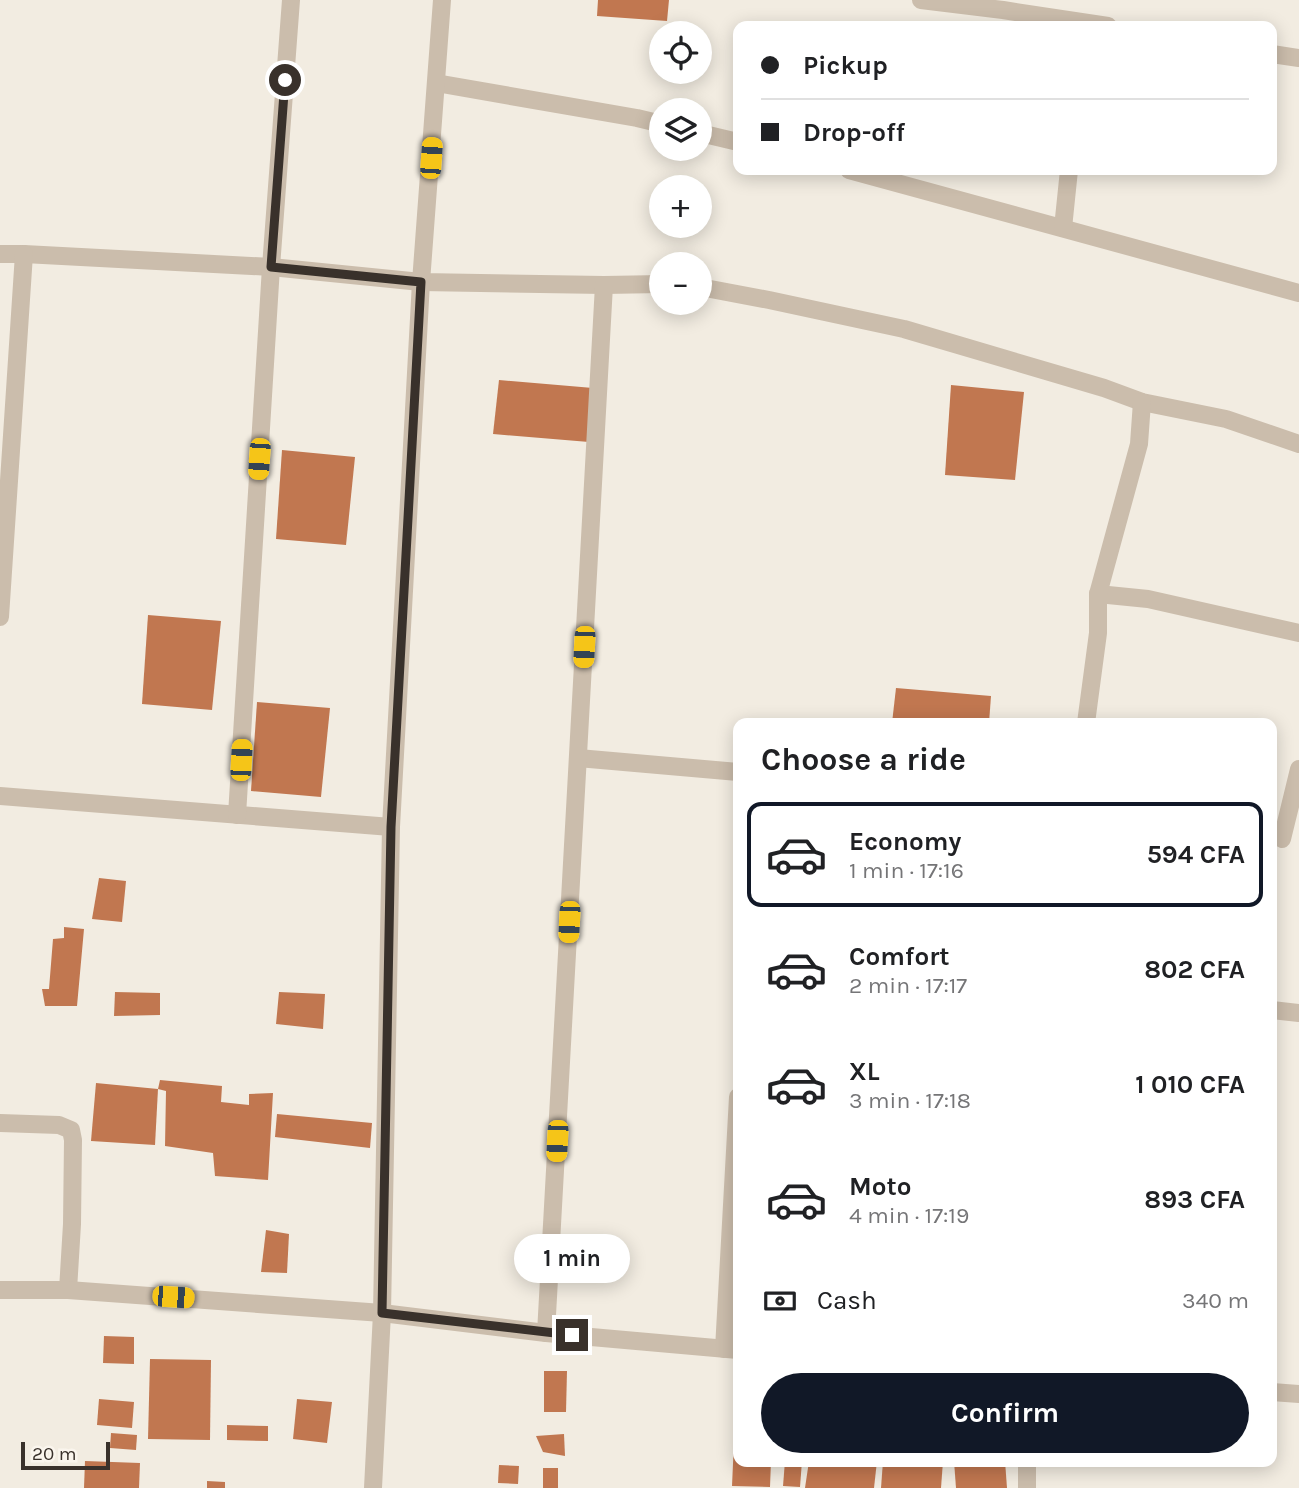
<!DOCTYPE html>
<meta charset="utf-8">
<style>
:root{--surface:#fff;--page:#f6f6f6;--text:#202124;--muted:#757577;--line:#e0e0e0;--accent:#111827}
body{margin:0;font-family:Karla,sans-serif;background:var(--page);color:var(--text);height:100vh;display:flex;flex-direction:column;font-size:26px;white-space:nowrap}
*{box-sizing:border-box;margin:0}
p{font-size:23px;color:var(--muted)}
.icon{flex:none;width:38px;height:38px;fill:none;stroke:currentColor;stroke-width:2;stroke-linecap:round;stroke-linejoin:round}
.map{position:relative;flex:1;overflow:hidden}
.sheet{position:absolute;left:733px;top:718px;width:544px;height:749px;display:flex;flex-direction:column;background:var(--surface);border-radius:14px;box-shadow:0 4px 18px #0003}
.sheet>*{flex:none}
.hud{position:absolute;left:733px;top:21px;width:544px;height:154px;border-radius:14px;box-shadow:0 4px 18px #0003;display:grid;align-content:center;height:154px;padding:0 28px;background:var(--surface)}
.controls{position:absolute;left:649px;top:21px;display:grid;gap:14px}
.controls a{display:grid;place-items:center;width:63px;height:63px;border-radius:50%;background:var(--surface);box-shadow:0 4px 18px #0003;font-size:35px}
.scale{position:absolute;left:21px;bottom:18px;width:89px;box-sizing:border-box;padding-left:7px;border:4px solid #39312b;border-top:0;font-size:19px;line-height:24px;white-space:nowrap;color:#39312b;-webkit-text-stroke:5px #faf5ed;paint-order:stroke}
.end{position:absolute;width:32px;height:32px;margin:-16px;border:9px solid #39312b;background:#fff;box-shadow:0 0 0 4px #fff}
.from{border-radius:50%}
.bubble{position:absolute;height:49px;border-radius:24px;background:var(--surface);box-shadow:0 4px 18px #0003;font-size:23px;font-weight:700;line-height:49px;text-align:center}
.car{position:absolute;width:21px;height:42px;margin:-21px -10px;border-radius:9px;box-shadow:0 0 5px 2px #0007;background:linear-gradient(#f5c518 24%,#345 0 40%,#f5c518 0 76%,#345 0 86%,#f5c518 0)}
.hud b{display:flex;align-items:center;gap:24px;height:66px;font-size:26px}
.hud b+b{border-top:2px solid var(--line)}
.hud i{width:18px;height:18px;background:var(--text)}
ul{padding:0;list-style:none}
li{display:flex;align-items:center;gap:21px;height:105px;margin:0 14px 10px;padding:0 14px;border:4px solid transparent;border-radius:14px}
li div{flex:1}
li b{display:block;font-size:26px}
li em{font-style:normal;font-weight:700}
li.selected{border-color:var(--accent)}
li>.icon{width:63px;height:63px;stroke-width:1.5}
h2{padding:0 28px;font-size:32px;line-height:84px}
.pay{display:flex;align-items:center;gap:18px;height:77px;padding:0 28px;font-size:26px}
.pay p{margin-inline-start:auto}
.button{display:flex;gap:14px;margin-top:auto;padding:14px 28px}
.button a{flex:1;height:80px;border-radius:42px;background:var(--accent);color:#fff;font-size:28px;font-weight:700;line-height:80px;text-align:center}
.map>svg:first-child{display:block}
.building{fill:#c17750}
.lines{fill:none;stroke-linecap:round;stroke-linejoin:round}
.minor{stroke:#cbbdac;stroke-width:18}
.route{stroke:#39312b;stroke-width:9}
</style>
<div class="map">
<svg width="1299" height="1488" viewBox="0 0 1299 1488">
<rect width="100%" height="100%" fill="#f2ece1"/>
<g class="building">
<path d="M 598,0 L 669,0 L 667,21 L 597,16 Z"/>
<path d="M 499,380 L 593,388 L 589,442 L 493,434 Z"/>
<path d="M 951,385 L 1024,392 L 1015,480 L 945,475 Z"/>
<path d="M 282,450 L 355,457 L 346,545 L 276,539 Z"/>
<path d="M 148,615 L 221,621 L 212,710 L 142,704 Z"/>
<path d="M 896,688 L 991,696 L 989,723 L 892,723 Z"/>
<path d="M 257,702 L 330,708 L 321,797 L 251,791 Z"/>
<path d="M 99,878 L 126,881 L 122,922 L 92,919 Z"/>
<path d="M 64,927 L 84,929 L 77,1006 L 45,1006 L 42,989 L 49,989 L 53,939 L 64,938 Z"/>
<path d="M 115,992 L 160,993 L 160,1015 L 114,1016 Z"/>
<path d="M 279,992 L 325,994 L 323,1029 L 276,1024 Z"/>
<path d="M 160,1080 L 222,1086 L 221,1102 L 249,1105 L 249,1094 L 273,1093 L 268,1180 L 215,1176 L 213,1153 L 165,1146 L 166,1091 L 158,1089 Z"/>
<path d="M 96,1083 L 158,1089 L 155,1145 L 91,1141 Z"/>
<path d="M 277,1114 L 372,1123 L 370,1148 L 275,1137 Z"/>
<path d="M 266,1230 L 289,1234 L 287,1273 L 261,1272 Z"/>
<path d="M 104,1336 L 134,1337 L 134,1364 L 103,1363 Z"/>
<path d="M 150,1359 L 211,1360 L 210,1440 L 148,1439 Z"/>
<path d="M 544,1371 L 567,1371 L 566,1412 L 544,1412 Z"/>
<path d="M 736,1396 L 738,1396 L 738,1461 L 771,1461 L 770,1487 L 732,1486 Z"/>
<path d="M 99,1399 L 134,1402 L 132,1428 L 97,1425 Z"/>
<path d="M 297,1399 L 332,1402 L 327,1443 L 293,1439 Z"/>
<path d="M 227,1425 L 268,1426 L 268,1441 L 227,1440 Z"/>
<path d="M 111,1433 L 137,1435 L 136,1450 L 110,1448 Z"/>
<path d="M 564,1434 L 565,1456 L 543,1452 L 536,1436 Z"/>
<path d="M 85,1461 L 140,1463 L 139,1488 L 84,1488 Z"/>
<path d="M 785,1461 L 802,1461 L 800,1487 L 783,1486 Z"/>
<path d="M 809,1461 L 877,1461 L 874,1488 L 805,1488 Z"/>
<path d="M 883,1461 L 943,1461 L 941,1488 L 881,1488 Z"/>
<path d="M 954,1461 L 1005,1461 L 1007,1488 L 956,1488 Z"/>
<path d="M 499,1465 L 519,1466 L 518,1484 L 498,1483 Z"/>
<rect x="543" y="1468" width="15" height="20"/>
<path d="M 207,1481 L 225,1482 L 225,1488 L 207,1488 Z"/>
</g>
<g class="lines">
<g class="minor">
<path d="M 921,0 L 1003,10 L 1108,26"/>
<path d="M 1272,54 L 1299,58"/>
<path d="M 436,83 L 637,118 L 662,124"/>
<path d="M 700,133 L 738,142"/>
<path d="M 849,170 L 1299,293"/>
<path d="M 1063,228 L 1069,170"/>
<path d="M 0,254 L 24,254 L 271,267 L 421,282 L 604,285 L 662,284"/>
<path d="M 700,287 L 769,300 L 904,329 L 1104,388 L 1142,402 L 1226,419 L 1299,444"/>
<path d="M 1098,594 L 1148,599 L 1299,633"/>
<path d="M 0,617 L 24,254"/>
<path d="M 1086,723 L 1098,633 L 1098,594 L 1139,444 L 1142,402"/>
<path d="M 578,758 L 738,772"/>
<path d="M 0,796 L 391,827"/>
<path d="M 237,815 L 271,267 L 291,0"/>
<path d="M 1282,839 L 1299,769"/>
<path d="M 1272,1010 L 1299,1013"/>
<path d="M 0,1123 L 59,1125 L 71,1130 L 73,1140 L 72,1224 L 68,1290"/>
<path d="M 0,1290 L 68,1290 L 382,1313 L 546,1333 L 738,1350"/>
<path d="M 546,1333 L 604,285"/>
<path d="M 724,1349 L 738,1097"/>
<path d="M 1272,1392 L 1299,1394"/>
<path d="M 373,1488 L 382,1313 L 391,827 L 421,282 L 442,0"/>
<path d="M 1027,1488 L 1027,1461"/>
</g>
</g>
<g class="lines">
<path class="route" d="M 285,80 L 271,267 L 421,282 L 391,827 L 382,1313 L 572,1335"/>
</g>
</svg>
<div class="controls">
<a><svg class="icon" aria-label="locate" viewBox="0 0 24 24"><circle cx="12" cy="12" r="6"/><path d="M12 2v4M12 18v4M2 12h4M18 12h4"/></svg></a>
<a><svg class="icon" aria-label="layers" viewBox="0 0 24 24"><path d="M12 4l9 5-9 5-9-5zM3 14l9 5 9-5"/></svg></a>
<a>+</a>
<a>−</a>
</div>
<div class="scale">20 m</div>
<i class="end from" style="left:285px;top:80px"></i>
<i class="end" style="left:572px;top:1335px"></i>
<div class="bubble" style="left:514px;top:1234px;width:116px">1 min</div>
<i class="car" style="left:431px;top:158px;rotate:4deg"></i>
<i class="car" style="left:259px;top:459px;rotate:184deg"></i>
<i class="car" style="left:584px;top:647px;rotate:183deg"></i>
<i class="car" style="left:241px;top:760px;rotate:3deg"></i>
<i class="car" style="left:569px;top:922px;rotate:183deg"></i>
<i class="car" style="left:557px;top:1141px;rotate:183deg"></i>
<i class="car" style="left:173px;top:1297px;rotate:94deg"></i>
<div class="hud">
<b><i class="from"></i>Pickup</b>
<b><i></i>Drop-off</b>
</div>
<section class="sheet">
<h2>Choose a ride</h2>
<ul>
<li class="selected"><svg class="icon" aria-label="car" viewBox="0 0 24 24"><path d="M5 17H2v-5l4-1 3-4h7l3 4 3 1v5h-3M9 17h6M6 11h13"/><circle cx="7" cy="17" r="2"/><circle cx="17" cy="17" r="2"/></svg><div><b>Economy</b><p>1 min · 17:16</p></div><em>594 CFA</em></li>
<li><svg class="icon" aria-label="car" viewBox="0 0 24 24"><path d="M5 17H2v-5l4-1 3-4h7l3 4 3 1v5h-3M9 17h6M6 11h13"/><circle cx="7" cy="17" r="2"/><circle cx="17" cy="17" r="2"/></svg><div><b>Comfort</b><p>2 min · 17:17</p></div><em>802 CFA</em></li>
<li><svg class="icon" aria-label="car" viewBox="0 0 24 24"><path d="M5 17H2v-5l4-1 3-4h7l3 4 3 1v5h-3M9 17h6M6 11h13"/><circle cx="7" cy="17" r="2"/><circle cx="17" cy="17" r="2"/></svg><div><b>XL</b><p>3 min · 17:18</p></div><em>1 010 CFA</em></li>
<li><svg class="icon" aria-label="car" viewBox="0 0 24 24"><path d="M5 17H2v-5l4-1 3-4h7l3 4 3 1v5h-3M9 17h6M6 11h13"/><circle cx="7" cy="17" r="2"/><circle cx="17" cy="17" r="2"/></svg><div><b>Moto</b><p>4 min · 17:19</p></div><em>893 CFA</em></li>
</ul>
<div class="pay"><svg class="icon" aria-label="cash" viewBox="0 0 24 24"><path d="M3 7h18v10H3z"/><circle cx="12" cy="12" r="2"/></svg>Cash<p>340 m</p></div>
<div class="button"><a>Confirm</a></div>
</section>
</div>
